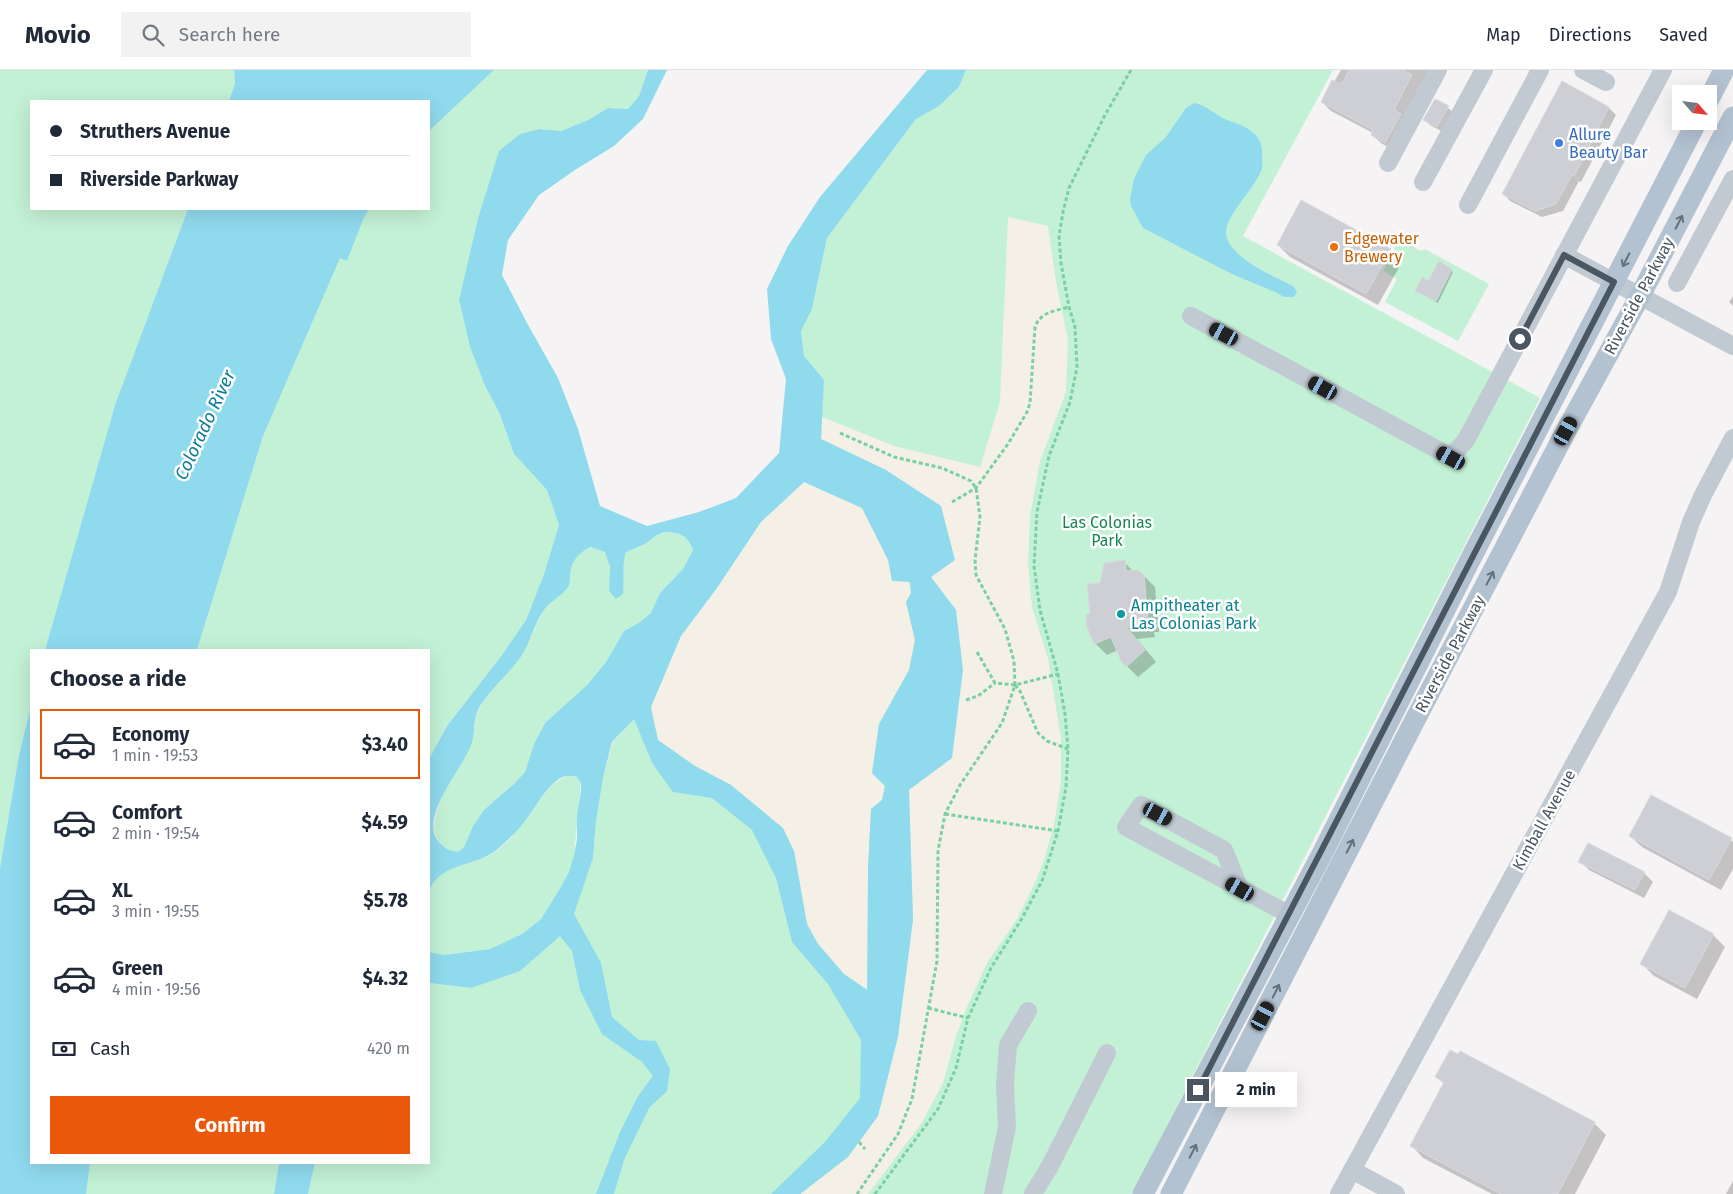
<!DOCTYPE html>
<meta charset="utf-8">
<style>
:root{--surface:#fff;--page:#f2f2f3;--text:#1f2937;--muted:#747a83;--line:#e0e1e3;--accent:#ea580c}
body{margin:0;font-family:"Fira Sans",sans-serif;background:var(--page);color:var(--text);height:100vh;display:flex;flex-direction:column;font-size:19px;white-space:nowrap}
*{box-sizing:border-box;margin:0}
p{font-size:16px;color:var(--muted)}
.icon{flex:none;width:28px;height:28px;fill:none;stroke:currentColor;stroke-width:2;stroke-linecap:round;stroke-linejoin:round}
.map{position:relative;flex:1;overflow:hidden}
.sheet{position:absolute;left:30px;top:579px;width:400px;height:515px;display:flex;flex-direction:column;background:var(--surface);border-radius:0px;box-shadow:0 5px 20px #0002}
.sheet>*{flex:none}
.top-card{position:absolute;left:30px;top:30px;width:400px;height:110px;border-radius:0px;box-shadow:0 5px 20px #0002;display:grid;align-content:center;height:110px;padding:0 20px;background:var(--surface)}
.needle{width:32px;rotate:118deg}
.fabs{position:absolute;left:1672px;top:15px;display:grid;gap:10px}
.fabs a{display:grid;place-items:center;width:45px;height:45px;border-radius:0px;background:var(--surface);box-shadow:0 5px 20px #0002;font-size:25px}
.end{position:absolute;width:22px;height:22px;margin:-11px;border:6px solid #4a5661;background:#fff;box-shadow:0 0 0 2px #fff}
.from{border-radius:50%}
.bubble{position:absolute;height:35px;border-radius:0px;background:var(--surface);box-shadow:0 5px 20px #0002;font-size:16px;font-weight:700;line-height:35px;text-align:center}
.car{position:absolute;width:15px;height:30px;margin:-15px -8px;border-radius:6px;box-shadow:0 0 4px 1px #0007;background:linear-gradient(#222 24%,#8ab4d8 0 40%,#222 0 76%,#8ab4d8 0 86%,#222 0)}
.top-card b{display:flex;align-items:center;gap:18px;height:48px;font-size:19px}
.top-card b+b{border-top:1px solid var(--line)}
.top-card i{width:12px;height:12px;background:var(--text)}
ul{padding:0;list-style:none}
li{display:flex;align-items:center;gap:15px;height:70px;margin:0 10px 8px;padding:0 10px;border:2px solid transparent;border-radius:0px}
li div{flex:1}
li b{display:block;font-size:19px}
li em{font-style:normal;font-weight:700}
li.on{border-color:var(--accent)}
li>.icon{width:45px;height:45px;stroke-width:1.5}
h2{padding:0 20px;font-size:22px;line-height:60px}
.pay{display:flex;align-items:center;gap:12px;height:55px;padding:0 20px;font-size:19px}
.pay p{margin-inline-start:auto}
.action{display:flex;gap:10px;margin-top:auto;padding:10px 20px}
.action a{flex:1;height:58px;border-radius:0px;background:var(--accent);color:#fff;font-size:20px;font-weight:700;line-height:58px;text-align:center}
header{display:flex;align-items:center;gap:30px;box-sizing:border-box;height:70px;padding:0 25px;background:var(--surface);border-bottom:1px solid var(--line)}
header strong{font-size:24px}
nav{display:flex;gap:28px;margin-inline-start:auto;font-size:18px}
.search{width:350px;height:45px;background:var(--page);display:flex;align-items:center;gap:12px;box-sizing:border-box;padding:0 18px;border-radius:0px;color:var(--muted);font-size:19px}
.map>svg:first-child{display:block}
.green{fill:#c3f1d5}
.sand{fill:#f5f0e5}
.water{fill:#90daee;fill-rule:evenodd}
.shadow{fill:#0003}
.building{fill:#cdcfd5;stroke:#d7d9de}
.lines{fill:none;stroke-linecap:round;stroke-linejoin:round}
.path{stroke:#7ad0a6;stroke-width:3;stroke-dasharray:4 2.5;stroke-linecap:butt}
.minor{stroke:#c1cad2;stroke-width:18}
.major{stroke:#b3c2d1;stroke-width:21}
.oneway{stroke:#64717d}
.route{stroke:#4a5661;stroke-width:6}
.shop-dot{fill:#3f7fe0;stroke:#fff;stroke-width:2}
.food-dot{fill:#e8710a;stroke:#fff;stroke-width:2}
.culture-dot{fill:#0f9aa8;stroke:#fff;stroke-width:2}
.labels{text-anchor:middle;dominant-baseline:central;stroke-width:5;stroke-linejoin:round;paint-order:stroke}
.shop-label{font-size:16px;fill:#366cbe;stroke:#fff;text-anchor:start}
.food-label{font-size:16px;fill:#c56008;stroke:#fff;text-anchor:start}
.street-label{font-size:16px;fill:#4a5661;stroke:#fff}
.park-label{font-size:16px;fill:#17864f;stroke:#fff}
.culture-label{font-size:16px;fill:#0d838f;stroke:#fff;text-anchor:start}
.water-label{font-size:18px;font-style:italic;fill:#0c7c9b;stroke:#fff}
</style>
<header>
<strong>Movio</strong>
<div class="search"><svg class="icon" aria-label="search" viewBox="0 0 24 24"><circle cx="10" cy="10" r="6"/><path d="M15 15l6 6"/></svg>Search here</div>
<nav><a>Map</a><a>Directions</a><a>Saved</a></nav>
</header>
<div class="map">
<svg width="1733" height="1124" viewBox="0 0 1733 1124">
<rect width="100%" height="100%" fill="#f5f3f3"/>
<g class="green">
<path d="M 0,0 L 234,0 L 235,13 L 229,31 L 31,31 L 31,139 L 188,139 L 115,335 L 45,580 L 31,580 L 31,635 L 19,685 L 0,798 Z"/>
<path d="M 494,0 L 648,0 L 639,26 L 628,39 L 608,38 L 588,50 L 561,61 L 540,59 L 499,82 L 478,148 L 459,230 L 470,277 L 485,316 L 499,342 L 514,384 L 547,420 L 559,455 L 544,504 L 526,550 L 502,585 L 447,656 L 429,689 L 429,580 L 197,580 L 263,366 L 340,187 L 347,191 L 363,150 L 369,139 L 429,139 L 429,61 Z"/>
<path d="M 966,0 L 1333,0 L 1243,166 L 1540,328 L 1132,1124 L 308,1124 L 315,1093 L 429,1092 L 429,913 L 471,918 L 585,808 L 593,788 L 596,752 L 603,708 L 613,672 L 634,648 L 652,693 L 661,612 L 668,597 L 676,593 L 770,456 L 804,286 L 801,260 L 812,239 L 827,168 L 916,49 L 939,36 L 959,17 Z"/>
<path d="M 1401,166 L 1412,172 L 1414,177 L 1420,181 L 1425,179 L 1489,214 L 1458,271 L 1385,232 L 1397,209 L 1383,201 Z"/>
<path d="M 664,462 C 679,462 688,465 693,480 L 683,499 L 660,523 L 651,543 L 640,552 L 624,561 L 606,592 L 588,614 L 545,653 L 534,674 L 525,702 L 515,713 L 484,740 L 473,756 L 464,777 L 458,782 C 451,781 446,779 441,774 C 417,753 465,689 473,664 C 477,653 472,649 481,636 C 493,615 513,600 525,579 C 532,567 536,554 543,542 C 549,531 562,525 568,514 C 571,510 570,508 570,503 C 572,493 578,480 589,478 C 615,472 610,507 609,521 L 624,517 L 622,492 L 626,482 L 645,474 L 657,465 Z"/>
<path d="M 570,705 L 577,707 L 581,713 L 574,785 L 569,802 L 559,820 L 541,849 L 522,864 L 490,879 L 444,885 L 429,882 C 429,869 426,827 431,817 C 443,792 476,796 496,781 C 505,774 514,765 521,757 C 536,739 546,712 570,705 Z"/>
<path d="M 90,1093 L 279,1093 L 274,1124 L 86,1124 Z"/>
</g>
<g class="sand">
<path d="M 1008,147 L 1048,156 L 1056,212 L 1068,270 L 1066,322 L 1040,391 L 1030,446 L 1028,494 L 1032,537 L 1048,589 L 1061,668 L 1061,711 L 1054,755 L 1044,790 L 1034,815 L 1017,849 L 987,893 L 966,939 L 955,969 L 943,1013 L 921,1054 L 868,1124 L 800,1124 L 848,1087 L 913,850 L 909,719 L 952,688 L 956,540 L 931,507 L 886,400 L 821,369 L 822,347 L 894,376 L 980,397 L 1000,332 Z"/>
<path d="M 804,412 L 862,438 L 889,490 L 892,511 L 909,511 L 911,523 L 906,532 L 915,570 L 909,600 L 879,654 L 872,703 L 885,716 L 882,730 L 871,739 L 868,799 L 868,920 L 844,904 L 818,874 L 807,854 L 794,781 L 731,715 L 695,696 L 658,670 L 651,637 L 681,566 L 717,518 L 761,452 Z"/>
</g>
<g class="water">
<path d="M 234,0 L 494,0 L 429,61 L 429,31 L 229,31 L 235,13 Z"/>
<path d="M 648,0 L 667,0 L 643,49 L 614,76 L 575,100 L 539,125 L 508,170 L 502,205 L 527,253 L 558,308 L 578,359 L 600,436 L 647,456 L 699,442 L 736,428 L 779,383 L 786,309 L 771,269 L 767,219 L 788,176 L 820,127 L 927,0 L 966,0 L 959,17 L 939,36 L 916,49 L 827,168 L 812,239 L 801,261 L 804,286 L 824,310 L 821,369 L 886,400 L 941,436 L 955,490 L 931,507 L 956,540 L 963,600 L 952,688 L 909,720 L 913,850 L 898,967 L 878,1046 L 848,1087 L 800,1124 L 771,1124 L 825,1072 L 860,1028 L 861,970 L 828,914 L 792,872 L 776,808 L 752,760 L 712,728 L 673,722 L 652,693 L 634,649 L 612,672 L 603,708 L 596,752 L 593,788 L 574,844 L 601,893 L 612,947 L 639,970 L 656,971 L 670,999 L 667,1021 L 649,1038 L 624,1090 L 614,1124 L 596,1124 L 620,1062 L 638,1026 L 653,1006 L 642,992 L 602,964 L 580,920 L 572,881 L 560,866 L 520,901 L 471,918 L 429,913 L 429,882 L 444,885 L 490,879 L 522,864 L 541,849 L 559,820 L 569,802 L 574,785 L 577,769 L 577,745 L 581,721 L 581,713 L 577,707 C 571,705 565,705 559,709 C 541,721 530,750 513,765 C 505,772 498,780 489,785 C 466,797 440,795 429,821 L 429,689 L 447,656 L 502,585 L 526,550 L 544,504 L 559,455 L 547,420 L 514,384 L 499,342 L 485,316 L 470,277 L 459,230 L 478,148 L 499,81 L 520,64 L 540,59 L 561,61 L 588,50 L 608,38 L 628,39 L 639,26 ZM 804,412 L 862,438 L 888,490 L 892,511 L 910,512 L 911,523 L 906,532 L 915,570 L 909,600 L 879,654 L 872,703 L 885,716 L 882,730 L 871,739 L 868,799 L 867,920 L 844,904 L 818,874 L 807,854 L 794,781 L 783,758 L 731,715 L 695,696 L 658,670 L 651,637 L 681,566 L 717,518 L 761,452 ZM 664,462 C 679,462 688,465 693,480 L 683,499 L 660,523 L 651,543 L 640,552 L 624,561 L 606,592 L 588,614 L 545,653 L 534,674 L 525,702 L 515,713 L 484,740 L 473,756 L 464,777 L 458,782 C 451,781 446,779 441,774 C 415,751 463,698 471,675 C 476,663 472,650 479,638 C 491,618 509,604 522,585 C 531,571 534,554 544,540 C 550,531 562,526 568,517 C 570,513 570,510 570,505 C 571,492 578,482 591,477 L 605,482 L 610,497 L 609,521 L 616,529 L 623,524 C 625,510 621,496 626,482 L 645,474 L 657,465 Z"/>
<path d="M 1194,33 C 1207,35 1215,45 1227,50 C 1247,57 1264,63 1262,87 C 1262,91 1263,95 1262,98 C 1257,117 1224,146 1226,164 C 1229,188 1275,207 1293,216 L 1297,221 L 1294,227 L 1284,227 L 1275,222 L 1232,204 L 1143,158 L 1131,136 L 1130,129 L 1134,109 L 1146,85 L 1166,67 L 1186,38 Z"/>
<path d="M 188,139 L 369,139 L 363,150 L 347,191 L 340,188 L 263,366 L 197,580 L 45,580 L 115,335 Z"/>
<path d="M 31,635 L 31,1092 L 90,1093 L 86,1124 L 0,1124 L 0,798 L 19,685 Z"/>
<path d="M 279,1093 L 315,1093 L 308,1124 L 274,1124 Z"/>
</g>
<g class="shadow">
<path d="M 1341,0 L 1428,0 L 1394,81 L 1381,73 L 1372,65 L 1373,63 L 1331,41 L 1322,32 Z"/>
<path d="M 1562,12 L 1609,38 L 1616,45 L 1581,112 L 1579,111 L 1563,141 L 1542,147 L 1510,131 L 1504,124 Z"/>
<path d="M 1448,38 L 1454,43 L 1443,62 L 1430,55 L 1425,50 Z"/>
<path d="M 1278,175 L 1390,180 L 1402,192 L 1378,235 L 1290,187 Z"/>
<path d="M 1451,200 L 1453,202 L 1438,233 L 1416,221 Z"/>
<path d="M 1733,226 L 1733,236 L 1729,232 Z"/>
<path d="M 1124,492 L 1134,502 L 1138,501 L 1143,505 L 1155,517 L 1159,562 L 1154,562 L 1155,567 L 1137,569 L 1156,592 L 1138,607 L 1127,596 L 1118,580 L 1107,585 L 1095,573 L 1091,545 L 1101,514 Z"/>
<path d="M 1630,766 L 1731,770 L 1733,772 L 1733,799 L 1721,820 L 1642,777 Z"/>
<path d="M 1580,791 L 1644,803 L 1653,812 L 1644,828 L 1589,800 Z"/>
<path d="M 1669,842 L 1713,865 L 1725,877 L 1697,929 L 1654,906 L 1642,894 Z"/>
<path d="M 1460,983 L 1594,1053 L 1606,1065 L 1575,1124 L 1492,1124 L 1423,1088 L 1412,1076 L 1444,1014 L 1437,1007 Z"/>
<path d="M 1733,1111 L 1733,1124 L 1726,1124 Z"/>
</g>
<g class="building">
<path d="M 1349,0 L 1403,0 L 1412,5 L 1394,40 L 1401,44 L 1385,73 L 1371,65 L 1373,60 L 1321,32 L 1332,10 L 1340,14 L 1341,12 L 1343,13 Z"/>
<path d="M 1562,11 L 1609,37 L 1574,106 L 1572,105 L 1556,134 L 1535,141 L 1502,124 Z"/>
<path d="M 1435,29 L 1449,36 L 1437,57 L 1423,50 Z"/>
<path d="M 1301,130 L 1391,179 L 1366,224 L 1277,175 Z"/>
<path d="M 1439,191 L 1452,199 L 1436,231 L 1415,221 L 1422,207 L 1428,211 Z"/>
<path d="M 1125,490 L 1126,501 L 1138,500 L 1138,504 L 1144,504 L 1148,551 L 1143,551 L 1144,556 L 1127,558 L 1145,580 L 1126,597 L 1121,591 L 1111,567 L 1094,574 L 1087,557 L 1086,545 L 1090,544 L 1087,514 L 1100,513 L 1104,493 Z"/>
<path d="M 1651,725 L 1732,768 L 1709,810 L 1629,766 Z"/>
<path d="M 1588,773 L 1645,802 L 1635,820 L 1578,792 Z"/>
<path d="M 1669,840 L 1714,864 L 1685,918 L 1640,894 Z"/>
<path d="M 1450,980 L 1458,984 L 1460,981 L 1595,1052 L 1558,1124 L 1501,1124 L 1410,1076 L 1444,1012 L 1435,1007 Z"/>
</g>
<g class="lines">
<g class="path">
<path d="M 840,363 L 894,387 L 942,398 L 971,411 L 976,418 L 980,447 L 975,490 L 976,505 L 1005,559 L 1014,591 L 1015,615 L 1002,653 L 960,715 L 945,744 L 938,781 L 937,891 L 912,1029 L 898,1064 L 857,1124"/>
<path d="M 952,432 L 976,418 L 1008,374 L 1027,342 L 1030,333 L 1035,257 C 1040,242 1055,241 1069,237"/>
<path d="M 977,582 L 995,613 L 1015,615 L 1058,604"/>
<path d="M 1015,615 L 1020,621 L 1038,663 L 1047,671 L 1068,679"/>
<path d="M 966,630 L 978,626 L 995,613"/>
<path d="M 945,744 L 1058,761"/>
<path d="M 928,938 L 968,948"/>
<path d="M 859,1072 L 865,1079"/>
<path d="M 875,1124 L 938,1039 L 956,998 L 968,948 L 991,898 L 1021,850 L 1042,811 L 1058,761 L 1066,717 L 1068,679 L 1065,644 L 1058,604 L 1040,540 L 1034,496 L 1037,442 L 1049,386 L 1070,332 L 1077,297 L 1075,257 L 1069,237 L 1061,193 L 1059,166 L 1063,142 L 1069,118 L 1105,45 L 1131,0"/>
</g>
<g class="minor">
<path d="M 1583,0 L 1606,12"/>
<path d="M 1388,93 L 1438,0"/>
<path d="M 1423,112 L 1484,0"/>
<path d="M 1468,135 L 1540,0"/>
<path d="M 1564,185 L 1733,276"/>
<path d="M 1677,213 L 1733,109"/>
<path d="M 1191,246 L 1451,387 L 1466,370 L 1663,0"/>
<path d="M 1240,819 L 1224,780 L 1141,735 L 1126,757 L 1290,845"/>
<path d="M 1352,1100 L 1396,1124"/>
<path d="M 993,1124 L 1007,1057 L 1005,1015 L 1008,975 L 1028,941"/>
<path d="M 1033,1124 L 1050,1096 L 1107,983"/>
<path d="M 1339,1124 L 1668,522 L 1691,452 L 1703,425 L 1733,368"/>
</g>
<g class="major">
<path d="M 1709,29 L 1724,0"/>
<path d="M 1143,1124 L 1323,782 L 1468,494 L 1697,51"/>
<path d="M 1171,1124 L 1416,648 L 1566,361 L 1640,226 L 1733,47"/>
</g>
</g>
<defs><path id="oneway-shaft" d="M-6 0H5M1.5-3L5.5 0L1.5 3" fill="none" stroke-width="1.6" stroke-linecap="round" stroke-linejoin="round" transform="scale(1.25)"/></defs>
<g class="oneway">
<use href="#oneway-shaft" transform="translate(1679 152) rotate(-63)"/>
<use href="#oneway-shaft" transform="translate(1626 190) rotate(117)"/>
<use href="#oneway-shaft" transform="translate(1490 508) rotate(-62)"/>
<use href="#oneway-shaft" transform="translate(1350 776) rotate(-63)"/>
<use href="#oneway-shaft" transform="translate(1276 921) rotate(-63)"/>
<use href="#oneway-shaft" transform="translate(1193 1081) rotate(-63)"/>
</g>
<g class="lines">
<path class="route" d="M 1198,1020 C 1339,751 1475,481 1614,212 L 1564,185 L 1520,269"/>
</g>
<circle class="shop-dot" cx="1559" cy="73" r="5"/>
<circle class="food-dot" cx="1334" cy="177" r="5"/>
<circle class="culture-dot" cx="1121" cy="544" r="5"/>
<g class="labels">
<g class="shop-label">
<text x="1569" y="64">Allure<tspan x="1569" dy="18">Beauty Bar</tspan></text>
</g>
<g class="food-label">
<text x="1344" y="168">Edgewater<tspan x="1344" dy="18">Brewery</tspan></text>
</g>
<g class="street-label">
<text transform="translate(1639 226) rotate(-62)">Riverside Parkway</text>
<text transform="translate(1450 584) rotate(-62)">Riverside Parkway</text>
<text transform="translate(1544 750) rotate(-61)">Kimball Avenue</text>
</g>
<g class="park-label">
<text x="1107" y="452">Las Colonias<tspan x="1107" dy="18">Park</tspan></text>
</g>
<g class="culture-label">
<text x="1131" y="535">Ampitheater at<tspan x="1131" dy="18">Las Colonias Park</tspan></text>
</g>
<g class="water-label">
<text transform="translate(205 355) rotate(-65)">Colorado River</text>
</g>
</g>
</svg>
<div class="fabs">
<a><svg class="needle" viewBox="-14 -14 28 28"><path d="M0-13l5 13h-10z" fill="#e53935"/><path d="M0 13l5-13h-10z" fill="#747a83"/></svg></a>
</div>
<i class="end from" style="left:1520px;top:269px"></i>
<i class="end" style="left:1198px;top:1020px"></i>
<div class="bubble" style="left:1215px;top:1002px;width:82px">2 min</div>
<i class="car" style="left:1224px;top:264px;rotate:298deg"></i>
<i class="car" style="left:1323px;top:318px;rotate:299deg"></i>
<i class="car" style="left:1566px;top:361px;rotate:29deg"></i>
<i class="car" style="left:1451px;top:388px;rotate:299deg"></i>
<i class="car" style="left:1158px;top:744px;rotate:118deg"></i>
<i class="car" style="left:1240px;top:819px;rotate:300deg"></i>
<i class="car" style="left:1263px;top:946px;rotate:28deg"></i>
<div class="top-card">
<b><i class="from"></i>Struthers Avenue</b>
<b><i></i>Riverside Parkway</b>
</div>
<section class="sheet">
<h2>Choose a ride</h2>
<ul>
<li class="on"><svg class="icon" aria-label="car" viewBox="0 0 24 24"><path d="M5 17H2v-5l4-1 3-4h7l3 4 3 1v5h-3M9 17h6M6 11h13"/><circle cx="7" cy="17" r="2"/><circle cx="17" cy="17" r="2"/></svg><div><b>Economy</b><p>1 min · 19:53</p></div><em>$3.40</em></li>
<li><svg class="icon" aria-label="car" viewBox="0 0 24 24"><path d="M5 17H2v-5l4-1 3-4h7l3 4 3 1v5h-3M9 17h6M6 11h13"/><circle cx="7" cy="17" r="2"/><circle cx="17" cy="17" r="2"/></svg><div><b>Comfort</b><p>2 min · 19:54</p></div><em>$4.59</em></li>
<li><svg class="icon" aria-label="car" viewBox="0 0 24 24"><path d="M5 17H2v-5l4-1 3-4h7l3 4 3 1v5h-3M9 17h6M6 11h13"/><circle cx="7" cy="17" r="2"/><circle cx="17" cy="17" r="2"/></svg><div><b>XL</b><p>3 min · 19:55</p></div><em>$5.78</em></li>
<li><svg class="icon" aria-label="car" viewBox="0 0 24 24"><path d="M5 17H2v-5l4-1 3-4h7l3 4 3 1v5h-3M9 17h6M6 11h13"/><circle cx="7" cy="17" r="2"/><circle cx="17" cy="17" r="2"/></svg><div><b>Green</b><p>4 min · 19:56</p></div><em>$4.32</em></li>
</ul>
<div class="pay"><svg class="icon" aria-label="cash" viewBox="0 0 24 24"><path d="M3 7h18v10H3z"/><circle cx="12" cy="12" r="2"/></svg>Cash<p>420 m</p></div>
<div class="action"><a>Confirm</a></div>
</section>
</div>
